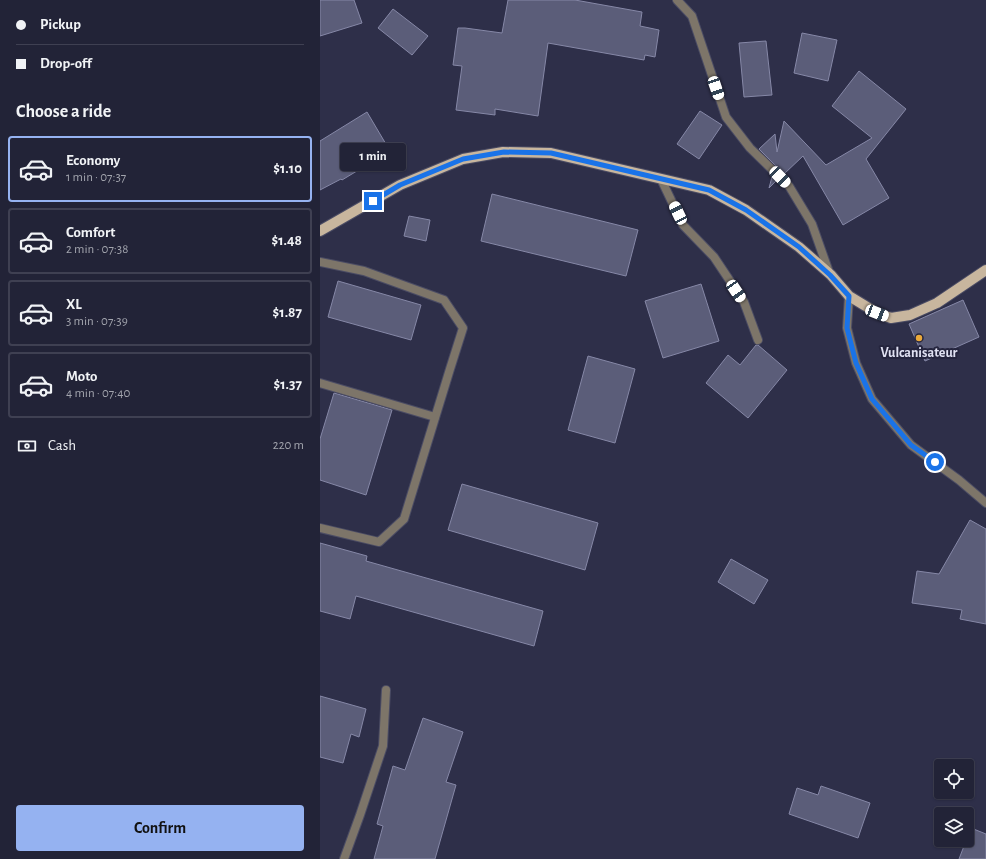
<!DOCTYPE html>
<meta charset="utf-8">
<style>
:root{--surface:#222337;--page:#2e2f42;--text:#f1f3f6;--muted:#a2a4ad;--line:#3f4052;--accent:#95b2f1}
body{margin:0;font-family:"Alegreya Sans",sans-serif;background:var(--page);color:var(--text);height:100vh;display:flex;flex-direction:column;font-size:15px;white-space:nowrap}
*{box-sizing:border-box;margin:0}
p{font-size:13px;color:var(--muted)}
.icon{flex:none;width:22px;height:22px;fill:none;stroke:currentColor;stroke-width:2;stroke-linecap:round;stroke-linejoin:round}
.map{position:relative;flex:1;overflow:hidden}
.drawer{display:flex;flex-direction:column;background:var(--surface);width:320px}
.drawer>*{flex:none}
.hud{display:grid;align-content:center;height:88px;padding:0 16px;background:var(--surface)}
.tools{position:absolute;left:614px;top:759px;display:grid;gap:8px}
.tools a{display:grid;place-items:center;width:40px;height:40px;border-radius:4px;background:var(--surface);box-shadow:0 1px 3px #0004,0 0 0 1px var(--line);font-size:20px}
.end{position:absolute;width:18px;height:18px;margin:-9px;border:5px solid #1a73e8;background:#fff;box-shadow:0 0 0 2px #fff}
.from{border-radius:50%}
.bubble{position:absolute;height:28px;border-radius:4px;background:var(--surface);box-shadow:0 1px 3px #0004,0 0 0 1px var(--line);font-size:13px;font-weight:700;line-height:28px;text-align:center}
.car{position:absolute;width:12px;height:24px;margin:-12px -6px;border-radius:5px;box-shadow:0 0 3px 1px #0007;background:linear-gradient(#fff 24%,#345 0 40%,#fff 0 76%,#345 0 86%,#fff 0)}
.hud b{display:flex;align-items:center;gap:14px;height:38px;font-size:15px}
.hud b+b{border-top:1px solid var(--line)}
.hud i{width:10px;height:10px;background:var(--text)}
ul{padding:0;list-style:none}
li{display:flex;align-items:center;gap:12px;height:66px;margin:0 8px 6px;padding:0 8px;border:2px solid var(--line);border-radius:4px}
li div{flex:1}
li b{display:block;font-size:15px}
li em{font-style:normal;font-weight:700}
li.active{border-color:var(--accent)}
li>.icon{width:36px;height:36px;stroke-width:1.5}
h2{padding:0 16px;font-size:18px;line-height:48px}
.pay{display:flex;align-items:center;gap:10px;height:44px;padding:0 16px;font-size:15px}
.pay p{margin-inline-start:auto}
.action{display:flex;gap:8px;margin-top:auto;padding:8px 16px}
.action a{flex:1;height:46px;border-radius:4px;background:var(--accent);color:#111;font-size:16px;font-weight:700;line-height:46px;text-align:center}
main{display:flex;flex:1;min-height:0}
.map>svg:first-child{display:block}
.building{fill:#5b5d79;stroke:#8688a7}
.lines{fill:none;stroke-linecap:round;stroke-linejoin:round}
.minor-casing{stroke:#4b4c64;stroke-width:10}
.primary-casing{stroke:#4b4c64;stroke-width:12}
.minor{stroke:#7d7569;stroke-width:8}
.primary{stroke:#c8b69e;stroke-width:10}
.route{stroke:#1a73e8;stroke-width:5}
.poi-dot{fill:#eba93a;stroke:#25253e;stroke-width:1.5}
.labels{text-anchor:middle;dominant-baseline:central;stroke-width:4;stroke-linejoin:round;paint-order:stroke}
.poi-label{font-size:14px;font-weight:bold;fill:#e1e2f3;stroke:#25253e}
</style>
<main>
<section class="drawer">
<div class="hud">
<b><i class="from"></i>Pickup</b>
<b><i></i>Drop-off</b>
</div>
<h2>Choose a ride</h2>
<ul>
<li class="active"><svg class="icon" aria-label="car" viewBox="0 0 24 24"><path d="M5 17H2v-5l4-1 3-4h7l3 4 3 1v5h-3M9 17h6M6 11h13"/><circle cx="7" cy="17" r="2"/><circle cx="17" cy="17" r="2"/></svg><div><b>Economy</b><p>1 min · 07:37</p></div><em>$1.10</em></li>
<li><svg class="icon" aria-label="car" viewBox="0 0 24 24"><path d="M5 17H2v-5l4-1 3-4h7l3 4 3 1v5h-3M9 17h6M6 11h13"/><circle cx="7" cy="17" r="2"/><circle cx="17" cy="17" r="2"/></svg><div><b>Comfort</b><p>2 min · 07:38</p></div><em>$1.48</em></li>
<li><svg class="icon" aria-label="car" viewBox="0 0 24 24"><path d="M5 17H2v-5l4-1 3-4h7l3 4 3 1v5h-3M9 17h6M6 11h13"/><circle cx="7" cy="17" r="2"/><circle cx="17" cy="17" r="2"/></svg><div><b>XL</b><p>3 min · 07:39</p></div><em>$1.87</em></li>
<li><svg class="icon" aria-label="car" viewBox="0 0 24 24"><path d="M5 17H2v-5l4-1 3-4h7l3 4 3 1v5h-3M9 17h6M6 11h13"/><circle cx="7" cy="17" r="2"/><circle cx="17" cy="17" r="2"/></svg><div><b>Moto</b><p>4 min · 07:40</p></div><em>$1.37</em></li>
</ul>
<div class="pay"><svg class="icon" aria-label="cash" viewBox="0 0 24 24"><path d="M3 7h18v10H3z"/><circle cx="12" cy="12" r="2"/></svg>Cash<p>220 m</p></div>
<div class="action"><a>Confirm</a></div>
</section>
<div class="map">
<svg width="666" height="859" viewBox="0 0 666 859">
<rect width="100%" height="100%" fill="#2e2f49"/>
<g class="building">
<path d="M 0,0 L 34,0 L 42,23 L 0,36 Z"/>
<path d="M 188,0 L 255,0 L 322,12 L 320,26 L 339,30 L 335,57 L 325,55 L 324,60 L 228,43 L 218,116 L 175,109 L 175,115 L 136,110 L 142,66 L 133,65 L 138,28 L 145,28 L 182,33 Z"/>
<path d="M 73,9 L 108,36 L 92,55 L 58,28 Z"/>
<path d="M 482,33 L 517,40 L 508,81 L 474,73 Z"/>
<path d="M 446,41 L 452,95 L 424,97 L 419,43 Z"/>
<path d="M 539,71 L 586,109 L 546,159 L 569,198 L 523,225 L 483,156 L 464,174 L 439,149 L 455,134 L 457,152 L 464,121 L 506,165 L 552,138 L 512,106 Z"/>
<path d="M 380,111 L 402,125 L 379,159 L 357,144 Z"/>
<path d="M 47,112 L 70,151 L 22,180 L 21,179 L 0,190 L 0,141 Z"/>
<path d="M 452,177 L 456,181 L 449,188 Z"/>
<path d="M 172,194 L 318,230 L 306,276 L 161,241 Z"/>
<path d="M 89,216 L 110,220 L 106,241 L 84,236 Z"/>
<path d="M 18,281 L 101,305 L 91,340 L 8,317 Z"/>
<path d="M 381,284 L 399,341 L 343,358 L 325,301 Z"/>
<path d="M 643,300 L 659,337 L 605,361 L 589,324 Z"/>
<path d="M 436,345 L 438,345 L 467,370 L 428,418 L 386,383 L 408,355 L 420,365 Z"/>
<path d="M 268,356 L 315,369 L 295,443 L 248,430 Z"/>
<path d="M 14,393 L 72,410 L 46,495 L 0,480 L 0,439 Z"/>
<path d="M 142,484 L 278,523 L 265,570 L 128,530 Z"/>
<path d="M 650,520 L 666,529 L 666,624 L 640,619 L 642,610 L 592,603 L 597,571 L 619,574 Z"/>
<path d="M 0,543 L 47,556 L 46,561 L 223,611 L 214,646 L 36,596 L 30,619 L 0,611 Z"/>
<path d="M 411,559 L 448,580 L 434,604 L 398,582 Z"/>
<path d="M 0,696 L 46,709 L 39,737 L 31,734 L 23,763 L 0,757 Z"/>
<path d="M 103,718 L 143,732 L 126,782 L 136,785 L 115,859 L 54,859 L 63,826 L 57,824 L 73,766 L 85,770 Z"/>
<path d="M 501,786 L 550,803 L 538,838 L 469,814 L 477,788 L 498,795 Z"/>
<path d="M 651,828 L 666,834 L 666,859 L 639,859 Z"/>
</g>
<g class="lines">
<g class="minor-casing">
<g id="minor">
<path d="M 357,0 L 372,16 L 406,117 L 430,148 L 469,186 L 492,224 L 510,275"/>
<path d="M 341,179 L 363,225 L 394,257 L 424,302 L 438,340"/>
<path d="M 0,262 L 44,271 L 124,300 L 143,328 L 130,369 L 84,519 L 59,542 L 0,528"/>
<path d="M 529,296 L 527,328 L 536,363 L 552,399 L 591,445 L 639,480 L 666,503"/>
<path d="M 0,383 L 115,417"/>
<path d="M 24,859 L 40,815 L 63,746 L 66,690"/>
</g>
</g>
<g class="primary-casing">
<path id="primary" d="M 0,231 L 80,185 L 143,159 L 183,152 L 231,153 L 389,190 L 426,210 L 479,247 L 511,275 L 529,296 L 557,313 L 571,318 L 590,315 L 617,303 L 666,270"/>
</g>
<use href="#minor" class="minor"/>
<use href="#primary" class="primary"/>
</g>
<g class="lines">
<path class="route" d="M 53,201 L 80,185 L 143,159 L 184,152 L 231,153 L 389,190 L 426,210 L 479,247 L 510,275 L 529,296 L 527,328 L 536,363 L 552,399 L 591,445 L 615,462"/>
</g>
<circle class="poi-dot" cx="599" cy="338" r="4"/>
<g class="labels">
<g class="poi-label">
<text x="599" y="353">Vulcanisateur</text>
</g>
</g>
</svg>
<div class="tools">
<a><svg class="icon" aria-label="locate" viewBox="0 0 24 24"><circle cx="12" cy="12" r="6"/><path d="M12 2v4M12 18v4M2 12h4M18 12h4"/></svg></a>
<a><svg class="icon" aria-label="layers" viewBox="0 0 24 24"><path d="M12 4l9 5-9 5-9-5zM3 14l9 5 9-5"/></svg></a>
</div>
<i class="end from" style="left:615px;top:462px"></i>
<i class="end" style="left:53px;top:201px"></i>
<div class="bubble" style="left:20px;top:143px;width:66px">1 min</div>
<i class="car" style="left:396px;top:88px;rotate:161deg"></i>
<i class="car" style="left:460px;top:177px;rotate:135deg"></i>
<i class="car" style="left:358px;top:213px;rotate:334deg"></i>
<i class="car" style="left:416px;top:291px;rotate:146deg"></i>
<i class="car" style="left:557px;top:313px;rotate:111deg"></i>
</div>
</main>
